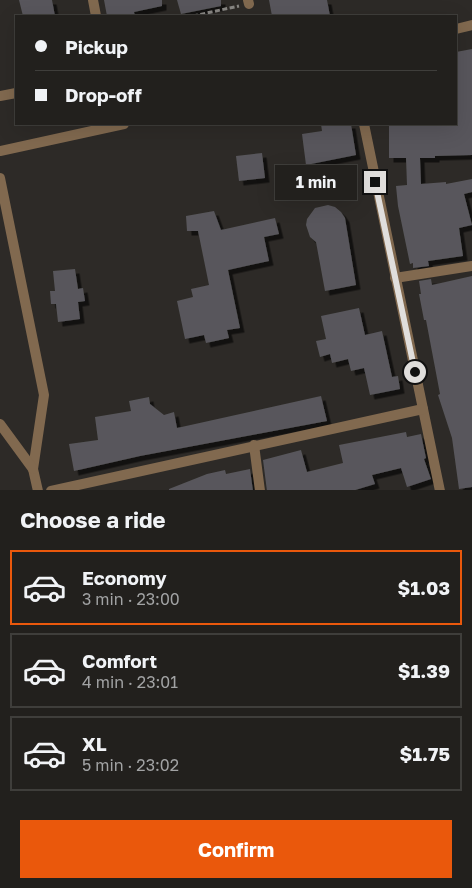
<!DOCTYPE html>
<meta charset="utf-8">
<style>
:root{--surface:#22201d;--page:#2e2d2a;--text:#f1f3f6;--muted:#a2a3a4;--line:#3f3e3b;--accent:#ea580c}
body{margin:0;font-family:"Golos Text",sans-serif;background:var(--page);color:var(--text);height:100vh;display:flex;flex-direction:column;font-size:19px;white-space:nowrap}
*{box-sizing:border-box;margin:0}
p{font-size:16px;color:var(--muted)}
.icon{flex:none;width:28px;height:28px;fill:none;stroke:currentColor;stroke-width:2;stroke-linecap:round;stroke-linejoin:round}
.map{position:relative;height:490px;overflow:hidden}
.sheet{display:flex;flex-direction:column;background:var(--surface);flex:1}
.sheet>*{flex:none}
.hud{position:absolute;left:15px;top:15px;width:442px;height:110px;border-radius:0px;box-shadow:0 5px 20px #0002,0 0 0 1px var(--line);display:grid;align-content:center;height:110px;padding:0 20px;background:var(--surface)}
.end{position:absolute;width:22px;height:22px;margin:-11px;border:6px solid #e0dedc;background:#111;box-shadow:0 0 0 2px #111}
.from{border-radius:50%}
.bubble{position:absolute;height:35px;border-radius:0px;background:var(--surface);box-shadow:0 5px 20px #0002,0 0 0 1px var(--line);font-size:16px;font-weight:700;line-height:35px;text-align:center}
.hud b{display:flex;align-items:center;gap:18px;height:48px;font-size:19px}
.hud b+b{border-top:1px solid var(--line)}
.hud i{width:12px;height:12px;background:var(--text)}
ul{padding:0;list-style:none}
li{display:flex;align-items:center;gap:15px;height:75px;margin:0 10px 8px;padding:0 10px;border:2px solid var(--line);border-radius:0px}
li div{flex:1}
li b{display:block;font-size:19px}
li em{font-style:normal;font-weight:700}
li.active{border-color:var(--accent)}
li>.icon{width:45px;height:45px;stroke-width:1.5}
h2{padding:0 20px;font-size:22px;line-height:60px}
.action{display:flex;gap:10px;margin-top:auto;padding:10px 20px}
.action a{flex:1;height:58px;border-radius:0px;background:var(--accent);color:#fff;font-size:20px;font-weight:700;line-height:58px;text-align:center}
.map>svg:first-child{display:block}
.building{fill:#58575b;filter:url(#shadow)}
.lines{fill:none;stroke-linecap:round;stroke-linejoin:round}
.path{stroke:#888683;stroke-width:3;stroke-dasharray:5 2.5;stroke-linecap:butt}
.minor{stroke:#81694f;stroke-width:10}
.tertiary{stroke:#81694f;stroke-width:10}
.route{stroke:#e0dedc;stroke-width:6}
</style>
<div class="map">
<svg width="472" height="491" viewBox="0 0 472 491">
<defs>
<filter id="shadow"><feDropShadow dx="4.5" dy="4.5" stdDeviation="0" flood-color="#0009"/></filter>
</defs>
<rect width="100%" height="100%" fill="#2d2a27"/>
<g class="building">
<path d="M 19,0 L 52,0 L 55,16 L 23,16 Z"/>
<path d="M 104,0 L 162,0 L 162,6 L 134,12 L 135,16 L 107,16 Z"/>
<path d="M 177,0 L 221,0 L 221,6 L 181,14 Z"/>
<path d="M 269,0 L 327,0 L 330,16 L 272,16 Z"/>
<path d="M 472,49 L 472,155 L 435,156 L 435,158 L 420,158 L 421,184 L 446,182 L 446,184 L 472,179 L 472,192 L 464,194 L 472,225 L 459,228 L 463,256 L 428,261 L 429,266 L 413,268 L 413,263 L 410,264 L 398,206 L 396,186 L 407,185 L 406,158 L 389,158 L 389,124 L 456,124 L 456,52 Z"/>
<path d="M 321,124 L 351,124 L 356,155 L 306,165 L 302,134 L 322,131 Z"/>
<path d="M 262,153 L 265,178 L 239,181 L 236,156 Z"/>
<path d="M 328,205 L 335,207 L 341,212 L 345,218 L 356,285 L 325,291 L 316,242 L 310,237 L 306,225 L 307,219 L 315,208 Z"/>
<path d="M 214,211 L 221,230 L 275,218 L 279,234 L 264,237 L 269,261 L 228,270 L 240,328 L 227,330 L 229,338 L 206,343 L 204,335 L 185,339 L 177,301 L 193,297 L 191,289 L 209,285 L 198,231 L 187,231 L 186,216 Z"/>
<path d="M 75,269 L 78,289 L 83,288 L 85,301 L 78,302 L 80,319 L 58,322 L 56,304 L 51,304 L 50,291 L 55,291 L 53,271 Z"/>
<path d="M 472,276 L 472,487 L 459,489 L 452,438 L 438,395 L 440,394 L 426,320 L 424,320 L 419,294 L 421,294 L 419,281 L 431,279 L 432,285 Z"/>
<path d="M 359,308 L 365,335 L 382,331 L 392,377 L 398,376 L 400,389 L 370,395 L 364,368 L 351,371 L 348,359 L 332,363 L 330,354 L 320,357 L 316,341 L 326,339 L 321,316 Z"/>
<path d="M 321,396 L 327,421 L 140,456 L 74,471 L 69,444 L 98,440 L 95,417 L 131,411 L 129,401 L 149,397 L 150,404 L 164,415 L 174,412 L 177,428 Z"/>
<path d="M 406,432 L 407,437 L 421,434 L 426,458 L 424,459 L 431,479 L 407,487 L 401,468 L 372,475 L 375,484 L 352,491 L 267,491 L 263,460 L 301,450 L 307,472 L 343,463 L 339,445 Z"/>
<path d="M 250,469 L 253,491 L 169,491 L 169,489 L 207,474 L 225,470 L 226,474 Z"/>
</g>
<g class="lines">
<path class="path" d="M 193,16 L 239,6"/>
<g class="minor">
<path d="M 93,0 L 96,16"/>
<path d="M 248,0 L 249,4"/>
<path d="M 456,29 L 472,25"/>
<path d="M 0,96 L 16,93"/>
<path d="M 364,124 L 440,491"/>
<path d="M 0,151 L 124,124"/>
<path d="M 0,178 L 44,395 L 33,469 L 38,491"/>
<path d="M 0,424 L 33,469"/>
<path d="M 254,445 L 260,491"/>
<path d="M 51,491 L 423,409"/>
</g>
<path class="tertiary" d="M 395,278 L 472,266"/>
</g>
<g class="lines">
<path class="route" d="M 375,182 L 415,372"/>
</g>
</svg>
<i class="end from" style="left:415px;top:372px"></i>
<i class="end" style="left:375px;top:182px"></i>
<div class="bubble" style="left:275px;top:165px;width:82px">1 min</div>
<div class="hud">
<b><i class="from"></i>Pickup</b>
<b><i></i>Drop-off</b>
</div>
</div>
<section class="sheet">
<h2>Choose a ride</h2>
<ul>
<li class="active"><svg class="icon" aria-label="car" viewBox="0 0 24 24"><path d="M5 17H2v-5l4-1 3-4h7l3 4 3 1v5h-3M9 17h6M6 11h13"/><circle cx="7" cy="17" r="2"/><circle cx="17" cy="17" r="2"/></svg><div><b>Economy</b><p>3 min · 23:00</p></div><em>$1.03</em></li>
<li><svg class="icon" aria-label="car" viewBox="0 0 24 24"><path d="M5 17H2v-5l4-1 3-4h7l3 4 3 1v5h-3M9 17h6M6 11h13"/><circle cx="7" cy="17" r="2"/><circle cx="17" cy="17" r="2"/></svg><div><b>Comfort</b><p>4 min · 23:01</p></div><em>$1.39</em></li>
<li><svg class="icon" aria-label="car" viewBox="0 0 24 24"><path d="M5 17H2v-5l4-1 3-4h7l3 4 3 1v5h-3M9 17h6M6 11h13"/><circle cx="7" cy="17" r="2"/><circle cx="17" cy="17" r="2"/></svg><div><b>XL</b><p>5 min · 23:02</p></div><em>$1.75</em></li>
</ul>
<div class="action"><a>Confirm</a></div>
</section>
